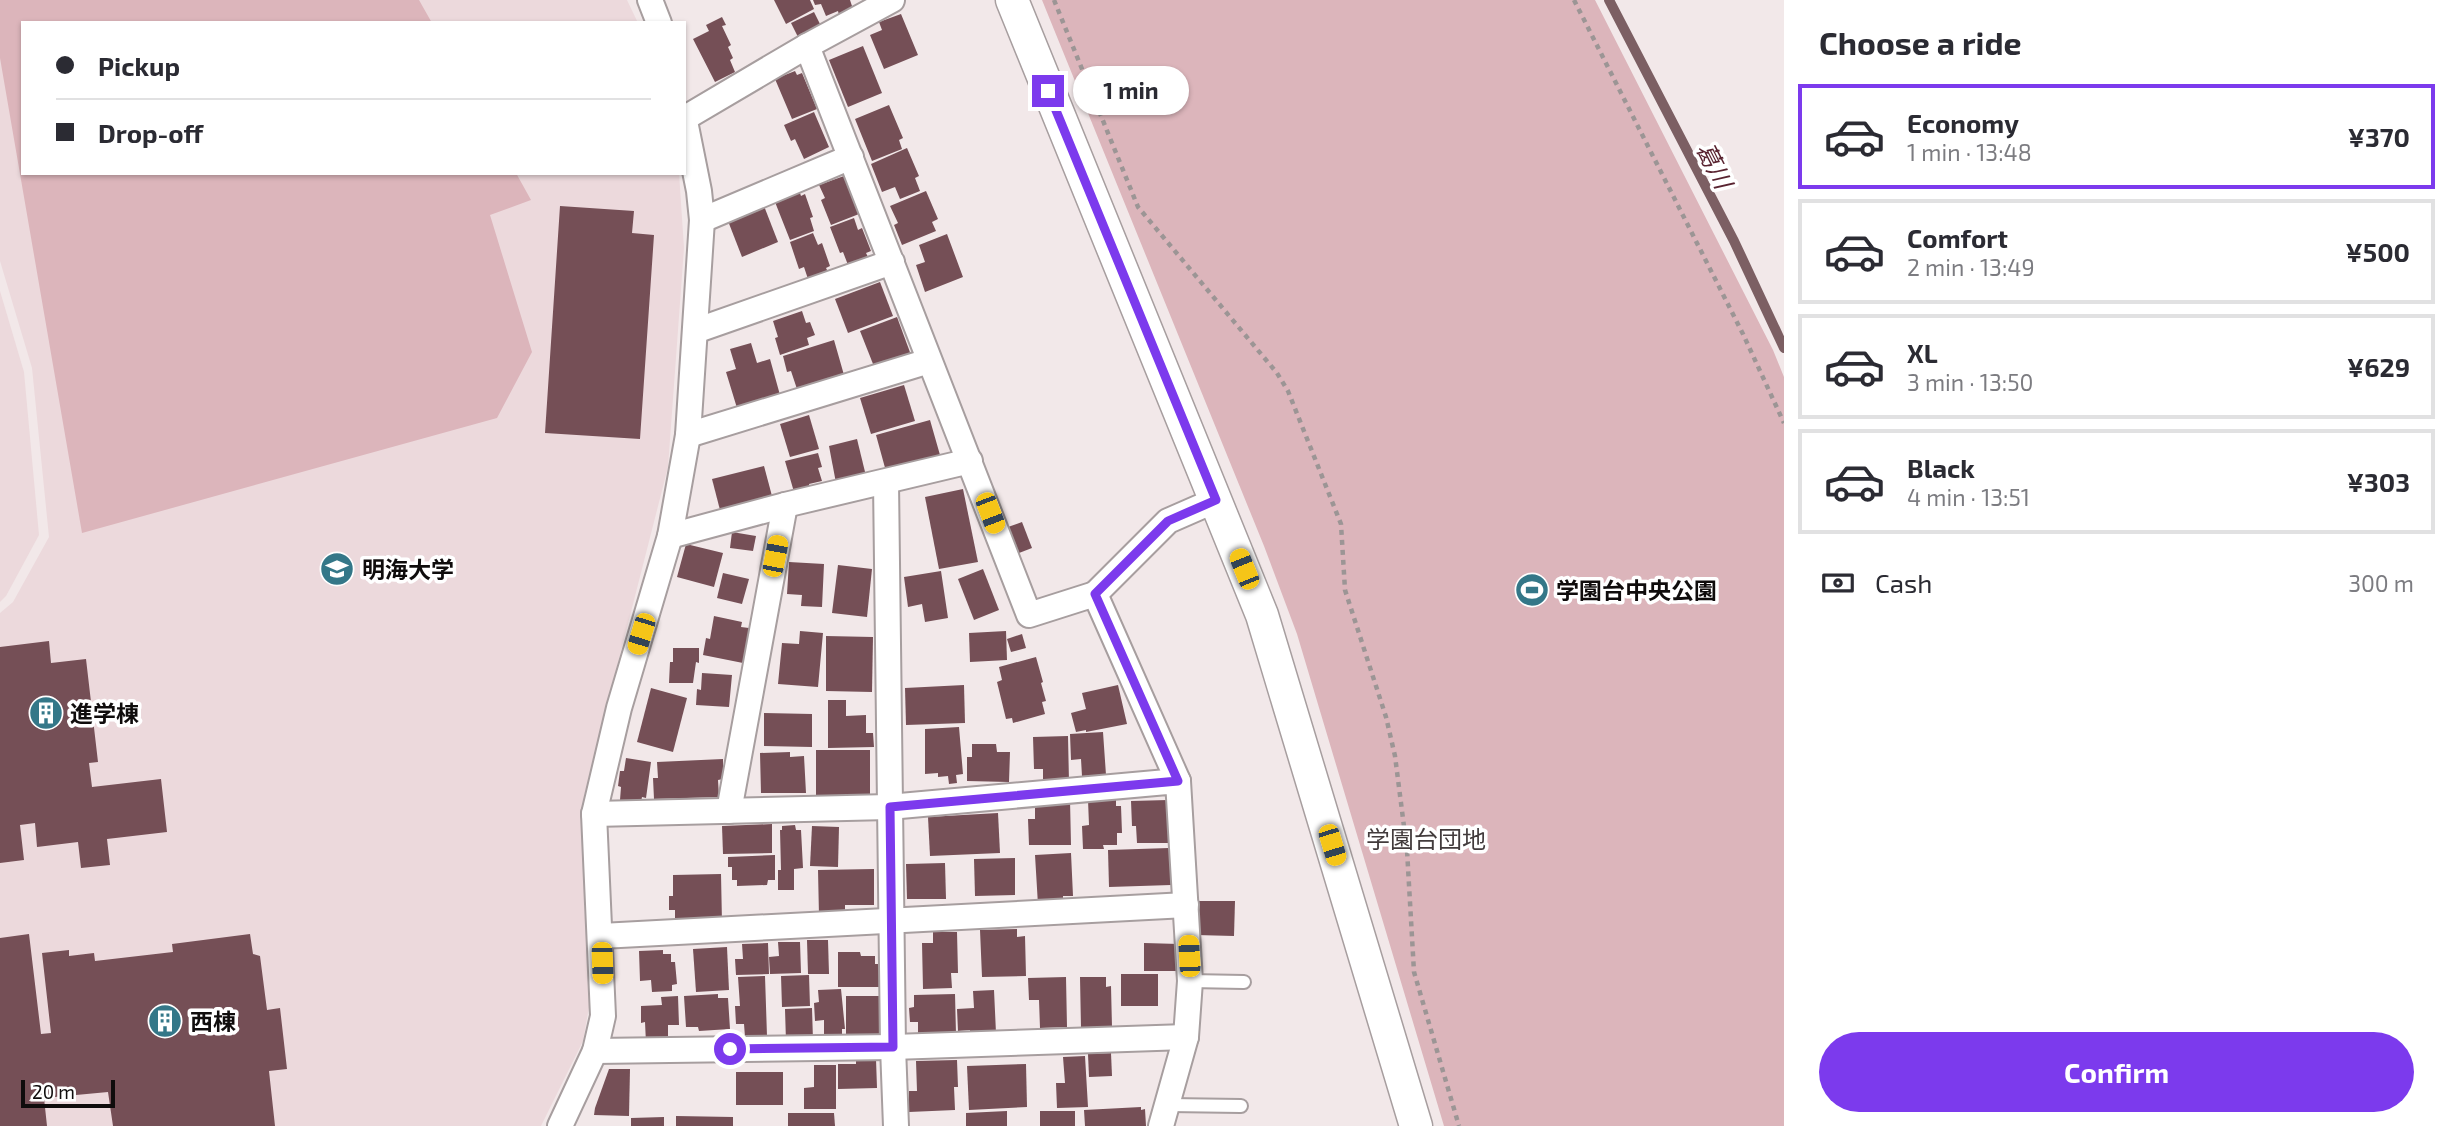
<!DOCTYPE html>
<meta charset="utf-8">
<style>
:root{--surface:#fff;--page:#f7f7f7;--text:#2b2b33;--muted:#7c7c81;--line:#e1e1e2;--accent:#7c3aed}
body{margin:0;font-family:"Exo 2","Noto Sans JP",sans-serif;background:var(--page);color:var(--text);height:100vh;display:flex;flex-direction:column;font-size:26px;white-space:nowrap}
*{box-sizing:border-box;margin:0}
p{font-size:23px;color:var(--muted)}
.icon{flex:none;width:38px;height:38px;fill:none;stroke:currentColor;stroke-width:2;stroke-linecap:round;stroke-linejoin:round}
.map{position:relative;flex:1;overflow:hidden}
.details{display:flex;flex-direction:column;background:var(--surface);width:665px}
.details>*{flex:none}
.guide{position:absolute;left:21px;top:21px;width:665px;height:154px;border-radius:0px;box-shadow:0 2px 5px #0004;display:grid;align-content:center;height:154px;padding:0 35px;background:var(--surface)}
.scale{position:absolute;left:21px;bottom:18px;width:94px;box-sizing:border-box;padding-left:7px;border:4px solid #0f0c0c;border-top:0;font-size:19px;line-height:24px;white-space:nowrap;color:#0f0c0c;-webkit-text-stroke:5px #fff;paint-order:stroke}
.end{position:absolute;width:32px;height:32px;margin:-16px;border:9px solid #7c3aed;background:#fff;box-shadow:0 0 0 4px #fff}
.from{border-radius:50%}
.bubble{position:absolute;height:49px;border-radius:24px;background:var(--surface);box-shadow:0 2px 5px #0004;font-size:23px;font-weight:700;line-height:49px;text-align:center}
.car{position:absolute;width:21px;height:42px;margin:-21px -10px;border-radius:9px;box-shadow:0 0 5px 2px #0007;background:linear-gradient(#f5c518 24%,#345 0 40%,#f5c518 0 76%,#345 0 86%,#f5c518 0)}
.guide b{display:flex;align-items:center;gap:24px;height:66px;font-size:26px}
.guide b+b{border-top:2px solid var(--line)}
.guide i{width:18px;height:18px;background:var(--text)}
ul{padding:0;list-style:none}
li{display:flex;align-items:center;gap:21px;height:105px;margin:0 14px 10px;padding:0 21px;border:4px solid var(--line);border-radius:0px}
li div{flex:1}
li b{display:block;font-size:26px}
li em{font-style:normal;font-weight:700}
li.current{border-color:var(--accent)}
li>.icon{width:63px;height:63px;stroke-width:1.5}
h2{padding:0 35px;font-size:32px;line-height:84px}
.pay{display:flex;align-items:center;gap:18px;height:77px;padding:0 35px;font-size:26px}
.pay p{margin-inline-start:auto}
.action{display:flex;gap:14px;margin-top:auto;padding:14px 35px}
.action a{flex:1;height:80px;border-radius:42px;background:var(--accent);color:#fff;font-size:28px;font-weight:700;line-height:80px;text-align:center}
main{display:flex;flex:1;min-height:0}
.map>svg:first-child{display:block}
.built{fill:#ecd9dc}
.green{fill:#dcb5bb}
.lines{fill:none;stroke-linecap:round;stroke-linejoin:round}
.stream{stroke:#7c5f63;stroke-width:10}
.building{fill:#754f56}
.service-casing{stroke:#a79e9f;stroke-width:16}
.minor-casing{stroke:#a79e9f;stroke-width:28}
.tertiary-casing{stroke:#a79e9f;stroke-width:35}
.path{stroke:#9c9595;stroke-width:4.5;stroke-dasharray:5 5;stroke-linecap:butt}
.service{stroke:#fff;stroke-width:12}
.minor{stroke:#fff;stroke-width:24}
.tertiary{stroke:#fff;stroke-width:32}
.route{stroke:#7c3aed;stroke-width:9}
.labels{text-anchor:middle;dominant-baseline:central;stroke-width:7;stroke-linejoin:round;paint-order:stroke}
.poi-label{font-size:23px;font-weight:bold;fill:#0f0c0c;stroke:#fff;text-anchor:start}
.water-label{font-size:24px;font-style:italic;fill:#592330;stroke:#fff}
.neighbourhood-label{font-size:24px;fill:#423b3c;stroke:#fff}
</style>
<main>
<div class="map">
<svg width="1784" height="1126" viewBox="0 0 1784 1126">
<rect width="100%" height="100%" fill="#f2e8e9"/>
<g class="built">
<path d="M 0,0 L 627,0 L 638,23 L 23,23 L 23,173 L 679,173 L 684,248 L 668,467 L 584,796 L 584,905 L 591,996 L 583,1041 L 541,1126 L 0,1126 L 0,613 L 13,602 L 49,537 L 32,368 L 0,261 Z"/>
<path d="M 0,291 L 24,372 L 39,535 L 6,596 L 0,602 Z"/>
</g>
<g class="green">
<path d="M 0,0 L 419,0 L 432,23 L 23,23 L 23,173 L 516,173 L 531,200 L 490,215 L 532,352 L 497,418 L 82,533 L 0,58 Z"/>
<path d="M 1042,0 L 1595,0 L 1773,350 L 1784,377 L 1784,1126 L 1444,1126 L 1297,634 L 1264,546 Z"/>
</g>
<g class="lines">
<path class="stream" d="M 1609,0 L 1734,241 L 1784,348"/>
</g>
<g class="building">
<path d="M 774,0 L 810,0 L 814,9 L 786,24 Z"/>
<path d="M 813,0 L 850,0 L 853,9 L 839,15 L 838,11 L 826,16 L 821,4 L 815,5 Z"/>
<path d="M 814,12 L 822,28 L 799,39 L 791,23 Z"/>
<path d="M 901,14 L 918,55 L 884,69 L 870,35 L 882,30 L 879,22 Z"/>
<path d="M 722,17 L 726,25 L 722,26 L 731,45 L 728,47 L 733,58 L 730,60 L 735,72 L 715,82 L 693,39 L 709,31 L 706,25 Z"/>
<path d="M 863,46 L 882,93 L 848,107 L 829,60 Z"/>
<path d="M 795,71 L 797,75 L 802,73 L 817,109 L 792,119 L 775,79 Z"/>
<path d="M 889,105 L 903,138 L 899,140 L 902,149 L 872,161 L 855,119 Z"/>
<path d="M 814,112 L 829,147 L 804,159 L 795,139 L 791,141 L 784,125 Z"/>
<path d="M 907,148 L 919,176 L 915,178 L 920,191 L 900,199 L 895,187 L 882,192 L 871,164 Z"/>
<path d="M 844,176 L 859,214 L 831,225 L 821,200 L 825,198 L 819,185 Z"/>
<path d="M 926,191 L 938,219 L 932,222 L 936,231 L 902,245 L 894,225 L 898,223 L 890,206 Z"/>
<path d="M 800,193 L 801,196 L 805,194 L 813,217 L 810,218 L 814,231 L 790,240 L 775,202 Z"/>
<path d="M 560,206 L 634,211 L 632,233 L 654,235 L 640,439 L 545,433 Z"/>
<path d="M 764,206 L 778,242 L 742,257 L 728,221 Z"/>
<path d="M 854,218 L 858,230 L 862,228 L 871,251 L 866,253 L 868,257 L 848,265 L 843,252 L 840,253 L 830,227 Z"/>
<path d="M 813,233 L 818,245 L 822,243 L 830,266 L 826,268 L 828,272 L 808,279 L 804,267 L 799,269 L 790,242 Z"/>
<path d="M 947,234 L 963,277 L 925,292 L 916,265 L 925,262 L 919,245 Z"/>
<path d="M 880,282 L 893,316 L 848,333 L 835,299 Z"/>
<path d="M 802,311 L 806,323 L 810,322 L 815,335 L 807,338 L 809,345 L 780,355 L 775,338 L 778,337 L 773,321 Z"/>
<path d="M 897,317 L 911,355 L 875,369 L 860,331 Z"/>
<path d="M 834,340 L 844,375 L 797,389 L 791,371 L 787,372 L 783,356 Z"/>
<path d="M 751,343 L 757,363 L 770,359 L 780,395 L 737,408 L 726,372 L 736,369 L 730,349 Z"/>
<path d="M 904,385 L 915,421 L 871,434 L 860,398 Z"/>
<path d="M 809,415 L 819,449 L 790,457 L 780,424 Z"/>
<path d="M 930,420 L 940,455 L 922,460 L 923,465 L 887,475 L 876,435 Z"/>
<path d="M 857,439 L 866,476 L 836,483 L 829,446 Z"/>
<path d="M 818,453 L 822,467 L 818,468 L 822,481 L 809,484 L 810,488 L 794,492 L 785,461 Z"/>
<path d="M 764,466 L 772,496 L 720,510 L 712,479 Z"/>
<path d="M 963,489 L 978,562 L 939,569 L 925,497 Z"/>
<path d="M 1022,522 L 1032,548 L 1019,553 L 1008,527 Z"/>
<path d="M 732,532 L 756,536 L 753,551 L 730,548 Z"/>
<path d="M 686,544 L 723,553 L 714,587 L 677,577 Z"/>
<path d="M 789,562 L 824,564 L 822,607 L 801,606 L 802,595 L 787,594 Z"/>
<path d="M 838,565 L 872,569 L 867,617 L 832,613 Z"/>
<path d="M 983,569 L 999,610 L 974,620 L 958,579 Z"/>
<path d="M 941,571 L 948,618 L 925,622 L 922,604 L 908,607 L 904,577 Z"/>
<path d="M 723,573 L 749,579 L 742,604 L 717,598 Z"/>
<path d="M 714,616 L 742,622 L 741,627 L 749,628 L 743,663 L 703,655 L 706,638 L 710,639 Z"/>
<path d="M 800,631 L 823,633 L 818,687 L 778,684 L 782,643 L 799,644 Z"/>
<path d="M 1006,631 L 1007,660 L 970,662 L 969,633 Z"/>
<path d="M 1022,634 L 1026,648 L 1011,652 L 1007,639 Z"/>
<path d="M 826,636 L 873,637 L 872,692 L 826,691 Z"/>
<path d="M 49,641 L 51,663 L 86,659 L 98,762 L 89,763 L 92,787 L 161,779 L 167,832 L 107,839 L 110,865 L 81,868 L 78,842 L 37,847 L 35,823 L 20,825 L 24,860 L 0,863 L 0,647 Z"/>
<path d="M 673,648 L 699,648 L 699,663 L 696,662 L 693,683 L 669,683 L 670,662 L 673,662 Z"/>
<path d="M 1036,657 L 1043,682 L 1041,683 L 1046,701 L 1042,702 L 1045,714 L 1013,723 L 1012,718 L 1006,719 L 997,682 L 1002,680 L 999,667 Z"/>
<path d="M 702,673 L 732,675 L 729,707 L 696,705 L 697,689 L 701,690 Z"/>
<path d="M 964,685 L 965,723 L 906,725 L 905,688 Z"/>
<path d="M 1118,685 L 1127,724 L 1086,732 L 1086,730 L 1076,732 L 1071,713 L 1086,709 L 1082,693 Z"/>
<path d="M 651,688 L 687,698 L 673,752 L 637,742 Z"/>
<path d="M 828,700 L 846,700 L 846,716 L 866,715 L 866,733 L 873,733 L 874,747 L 828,748 Z"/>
<path d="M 764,713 L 812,714 L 812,747 L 764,746 Z"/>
<path d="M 959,727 L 963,774 L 956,775 L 957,783 L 949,784 L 948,776 L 938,777 L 938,773 L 925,774 L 925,729 Z"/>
<path d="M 1103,732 L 1106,775 L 1082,776 L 1081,759 L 1071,760 L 1070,734 Z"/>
<path d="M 1068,736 L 1069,782 L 1043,782 L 1043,769 L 1034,769 L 1033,737 Z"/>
<path d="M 972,744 L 996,744 L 997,752 L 1010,752 L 1009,782 L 967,781 L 967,757 L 972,757 Z"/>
<path d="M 816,750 L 870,750 L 870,797 L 816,798 Z"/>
<path d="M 790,752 L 790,757 L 804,756 L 806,793 L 761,793 L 760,753 Z"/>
<path d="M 626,758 L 651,762 L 646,798 L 642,797 L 641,802 L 620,800 L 621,787 L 618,786 L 620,771 L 624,771 Z"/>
<path d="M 723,759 L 723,779 L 718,780 L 719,797 L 654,799 L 653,778 L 658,778 L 657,762 Z"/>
<path d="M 1070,800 L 1071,845 L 1029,845 L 1028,819 L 1035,819 L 1035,801 Z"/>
<path d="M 1088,800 L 1116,800 L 1116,806 L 1121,806 L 1122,833 L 1117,833 L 1117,845 L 1103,845 L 1104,849 L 1083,849 L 1082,826 L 1089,825 Z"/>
<path d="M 1168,800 L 1169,843 L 1137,843 L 1136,826 L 1132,826 L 1131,801 Z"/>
<path d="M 998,813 L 1000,853 L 930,856 L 928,817 Z"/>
<path d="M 772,824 L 772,853 L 723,854 L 722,826 Z"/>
<path d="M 795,825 L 796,830 L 801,830 L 803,868 L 794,869 L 794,890 L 778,890 L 778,870 L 781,870 L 780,830 L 782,830 L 782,826 Z"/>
<path d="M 812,826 L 839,827 L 838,867 L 810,866 Z"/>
<path d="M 1169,848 L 1171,885 L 1109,887 L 1108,850 Z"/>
<path d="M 1071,853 L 1073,896 L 1063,896 L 1063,903 L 1038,905 L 1035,855 Z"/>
<path d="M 775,855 L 775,880 L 768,880 L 767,885 L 737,886 L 737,880 L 732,880 L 732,867 L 728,867 L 728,857 Z"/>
<path d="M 1015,858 L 1015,895 L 975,896 L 974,859 Z"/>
<path d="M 945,863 L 946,899 L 907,899 L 906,864 Z"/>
<path d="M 874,869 L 874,905 L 845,905 L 845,916 L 819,916 L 818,870 Z"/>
<path d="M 721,874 L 722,923 L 675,925 L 675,910 L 669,910 L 669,896 L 673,896 L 673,875 Z"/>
<path d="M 1196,901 L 1235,901 L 1234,936 L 1196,935 Z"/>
<path d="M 1017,929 L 1017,937 L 1025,936 L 1026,976 L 982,977 L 980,930 Z"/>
<path d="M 933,932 L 957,932 L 958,973 L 951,973 L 952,988 L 923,989 L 922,943 L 933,943 Z"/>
<path d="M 29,934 L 41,1034 L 51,1033 L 42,953 L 69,950 L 69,956 L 94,953 L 95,961 L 173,952 L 172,944 L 250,934 L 253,954 L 260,956 L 267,1010 L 280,1008 L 287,1069 L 269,1071 L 275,1126 L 113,1126 L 108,1092 L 44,1098 L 47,1126 L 0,1126 L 0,938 Z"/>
<path d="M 807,940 L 828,940 L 829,974 L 808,974 Z"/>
<path d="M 778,942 L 800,942 L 801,973 L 770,974 L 769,957 L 779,956 Z"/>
<path d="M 768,943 L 769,974 L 736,975 L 735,959 L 743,959 L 742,944 Z"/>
<path d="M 1144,943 L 1179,944 L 1178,971 L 1144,971 Z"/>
<path d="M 727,947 L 729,990 L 696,992 L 693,949 Z"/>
<path d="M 663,950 L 663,954 L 671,954 L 671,962 L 675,962 L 677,984 L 672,985 L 672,991 L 652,992 L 651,980 L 640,981 L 639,951 Z"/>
<path d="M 838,952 L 860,952 L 861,956 L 875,956 L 875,964 L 880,964 L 880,987 L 838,987 Z"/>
<rect x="1121" y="974" width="37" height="32"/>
<path d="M 809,975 L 810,1006 L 782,1007 L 781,976 Z"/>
<path d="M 765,976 L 767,1036 L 745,1037 L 744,1024 L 736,1024 L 735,1006 L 740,1006 L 738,977 Z"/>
<path d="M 1066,977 L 1067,1027 L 1040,1028 L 1039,1000 L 1029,1000 L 1028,978 Z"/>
<path d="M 1080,977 L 1106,977 L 1106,987 L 1111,986 L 1112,1027 L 1081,1028 Z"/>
<path d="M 841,989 L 845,1029 L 842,1029 L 842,1039 L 824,1039 L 824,1020 L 815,1021 L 814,1003 L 819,1002 L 818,990 Z"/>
<path d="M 994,990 L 996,1033 L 970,1034 L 970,1030 L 958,1031 L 957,1009 L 974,1008 L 973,991 Z"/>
<path d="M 718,994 L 718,998 L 728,998 L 730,1029 L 699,1031 L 698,1027 L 686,1027 L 684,996 Z"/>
<path d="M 955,994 L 956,1034 L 918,1035 L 918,1022 L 910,1022 L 909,1008 L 914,1007 L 914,995 Z"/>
<path d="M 678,996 L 679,1025 L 668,1025 L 668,1037 L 662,1038 L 662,1042 L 646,1043 L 645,1022 L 641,1023 L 641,1006 L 662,1005 L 661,997 Z"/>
<path d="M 846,996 L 881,996 L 880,1036 L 846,1036 Z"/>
<path d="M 812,1008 L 813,1041 L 786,1042 L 785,1009 Z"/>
<path d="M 1111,1053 L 1112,1076 L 1089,1077 L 1088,1054 Z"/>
<path d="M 1085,1056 L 1088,1107 L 1057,1108 L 1056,1083 L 1065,1083 L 1063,1057 Z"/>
<path d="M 856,1059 L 876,1059 L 877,1088 L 838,1089 L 838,1064 L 856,1064 Z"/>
<path d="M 957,1060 L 958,1087 L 954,1087 L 955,1110 L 909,1112 L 909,1091 L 917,1091 L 916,1061 Z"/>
<path d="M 1026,1064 L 1027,1107 L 969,1110 L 967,1066 Z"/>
<path d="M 814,1065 L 836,1065 L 836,1109 L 804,1109 L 804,1088 L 814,1087 Z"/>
<path d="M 609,1069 L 630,1069 L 629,1116 L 594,1115 L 595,1108 Z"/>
<rect x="736" y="1072" width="47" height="33"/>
<path d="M 1141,1107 L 1141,1110 L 1145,1109 L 1146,1126 L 1085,1126 L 1084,1110 Z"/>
<path d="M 1007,1111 L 1007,1126 L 966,1126 L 966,1113 Z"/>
<rect x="1040" y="1111" width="35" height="15"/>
<path d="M 788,1113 L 834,1113 L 835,1126 L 788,1126 Z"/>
<path d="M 676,1116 L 733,1117 L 733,1126 L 676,1126 Z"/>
<path d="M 664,1117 L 664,1126 L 631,1126 L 631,1118 Z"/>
</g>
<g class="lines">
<g class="service-casing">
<g id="service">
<path d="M 1190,981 L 1244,982"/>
<path d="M 1169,1105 L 1241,1106"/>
</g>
</g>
<g class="minor-casing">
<g id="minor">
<path d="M 650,0 L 659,23"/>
<path d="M 807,46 L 1029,615 L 1095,594 L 1178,781"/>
<path d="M 685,118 L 807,46 L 892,0"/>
<path d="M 702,220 L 851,157"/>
<path d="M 695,331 L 892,262"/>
<path d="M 688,435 L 929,361"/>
<path d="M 886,482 L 893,1047 L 896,1126"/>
<path d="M 670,536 L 785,505 L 970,461"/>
<path d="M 1095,594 L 1168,521 L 1216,500"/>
<path d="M 729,811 L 785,505"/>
<path d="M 594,814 L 889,807 L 1178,781 L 1190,981 L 1186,1037 L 1161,1126"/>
<path d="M 601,936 L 1186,905"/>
<path d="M 595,1051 L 893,1047 L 1186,1037"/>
<path d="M 560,1126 L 595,1051 L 603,1016 L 594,814 L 619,708 L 670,536 L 688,435 L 702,220 L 699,191 L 684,116"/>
</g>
</g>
<g class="tertiary-casing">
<path id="tertiary" d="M 1012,0 L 1262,615 L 1416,1126"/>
</g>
<g class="path">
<path d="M 1054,0 L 1138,207 L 1277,373 L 1288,391 L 1341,524 L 1345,590 L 1386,717 L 1395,756 L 1407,850 L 1414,972 L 1459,1126"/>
<path d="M 1574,0 L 1743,334 L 1784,423"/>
</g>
<use href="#service" class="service"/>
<use href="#minor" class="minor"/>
<use href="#tertiary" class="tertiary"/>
</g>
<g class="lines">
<path class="route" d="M 730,1049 L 893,1047 L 890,807 L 1178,781 L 1095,594 L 1168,521 L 1216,500 L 1048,91"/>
</g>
<defs>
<g id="university-disc" transform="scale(1.75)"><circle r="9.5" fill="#347788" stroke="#fff"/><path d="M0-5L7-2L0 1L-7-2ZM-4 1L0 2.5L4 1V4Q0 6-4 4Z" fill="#fff"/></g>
<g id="stadium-disc" transform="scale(1.75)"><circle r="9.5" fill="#347788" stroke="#fff"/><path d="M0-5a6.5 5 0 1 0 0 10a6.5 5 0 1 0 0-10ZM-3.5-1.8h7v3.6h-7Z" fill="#fff"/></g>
<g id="building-disc" transform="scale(1.75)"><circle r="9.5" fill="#347788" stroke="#fff"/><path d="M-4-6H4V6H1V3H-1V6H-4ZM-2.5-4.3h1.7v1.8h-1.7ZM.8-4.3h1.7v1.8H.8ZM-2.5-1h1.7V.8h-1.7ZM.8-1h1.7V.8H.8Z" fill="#fff"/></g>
</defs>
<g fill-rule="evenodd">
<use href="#university-disc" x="337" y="569"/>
<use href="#stadium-disc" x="1532" y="590"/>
<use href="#building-disc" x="46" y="713"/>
<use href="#building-disc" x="165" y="1021"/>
</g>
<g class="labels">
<g class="poi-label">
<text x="362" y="569">明海大学</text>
<text x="1556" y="590">学園台中央公園</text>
<text x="70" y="713">進学棟</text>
<text x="190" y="1021">西棟</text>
</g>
<g class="water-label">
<text transform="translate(1715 165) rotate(63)">葛川</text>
</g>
<g class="neighbourhood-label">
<text x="1426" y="838">学園台団地</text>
</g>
</g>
</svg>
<div class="scale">20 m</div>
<i class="end from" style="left:730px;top:1049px"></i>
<i class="end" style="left:1048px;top:91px"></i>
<div class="bubble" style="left:1073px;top:66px;width:116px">1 min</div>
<i class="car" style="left:990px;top:513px;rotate:159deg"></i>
<i class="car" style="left:775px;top:556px;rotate:11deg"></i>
<i class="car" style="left:1244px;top:569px;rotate:338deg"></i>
<i class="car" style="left:641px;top:634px;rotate:197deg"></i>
<i class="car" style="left:1332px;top:845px;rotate:163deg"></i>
<i class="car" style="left:1189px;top:956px;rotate:357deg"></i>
<i class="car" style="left:602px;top:963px;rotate:178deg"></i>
<div class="guide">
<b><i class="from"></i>Pickup</b>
<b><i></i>Drop-off</b>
</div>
</div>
<section class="details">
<h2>Choose a ride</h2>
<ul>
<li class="current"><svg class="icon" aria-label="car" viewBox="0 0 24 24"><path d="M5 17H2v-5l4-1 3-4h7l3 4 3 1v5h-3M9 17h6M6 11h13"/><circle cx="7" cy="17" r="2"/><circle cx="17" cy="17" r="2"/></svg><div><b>Economy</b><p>1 min · 13:48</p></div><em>¥370</em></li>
<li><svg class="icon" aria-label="car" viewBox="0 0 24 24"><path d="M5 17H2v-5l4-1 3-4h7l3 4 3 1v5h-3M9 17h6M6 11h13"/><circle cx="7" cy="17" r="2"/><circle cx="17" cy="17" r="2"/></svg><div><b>Comfort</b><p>2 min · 13:49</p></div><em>¥500</em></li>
<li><svg class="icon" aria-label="car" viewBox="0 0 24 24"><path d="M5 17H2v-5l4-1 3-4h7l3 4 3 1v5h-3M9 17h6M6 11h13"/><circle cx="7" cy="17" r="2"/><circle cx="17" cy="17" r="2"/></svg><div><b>XL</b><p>3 min · 13:50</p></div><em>¥629</em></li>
<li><svg class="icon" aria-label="car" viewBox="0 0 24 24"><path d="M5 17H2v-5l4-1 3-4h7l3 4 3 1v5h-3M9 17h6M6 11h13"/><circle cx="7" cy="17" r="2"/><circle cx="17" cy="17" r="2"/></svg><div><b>Black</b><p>4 min · 13:51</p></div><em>¥303</em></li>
</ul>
<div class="pay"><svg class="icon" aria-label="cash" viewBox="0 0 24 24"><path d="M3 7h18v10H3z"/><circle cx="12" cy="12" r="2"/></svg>Cash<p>300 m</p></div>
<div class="action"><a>Confirm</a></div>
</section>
</main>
